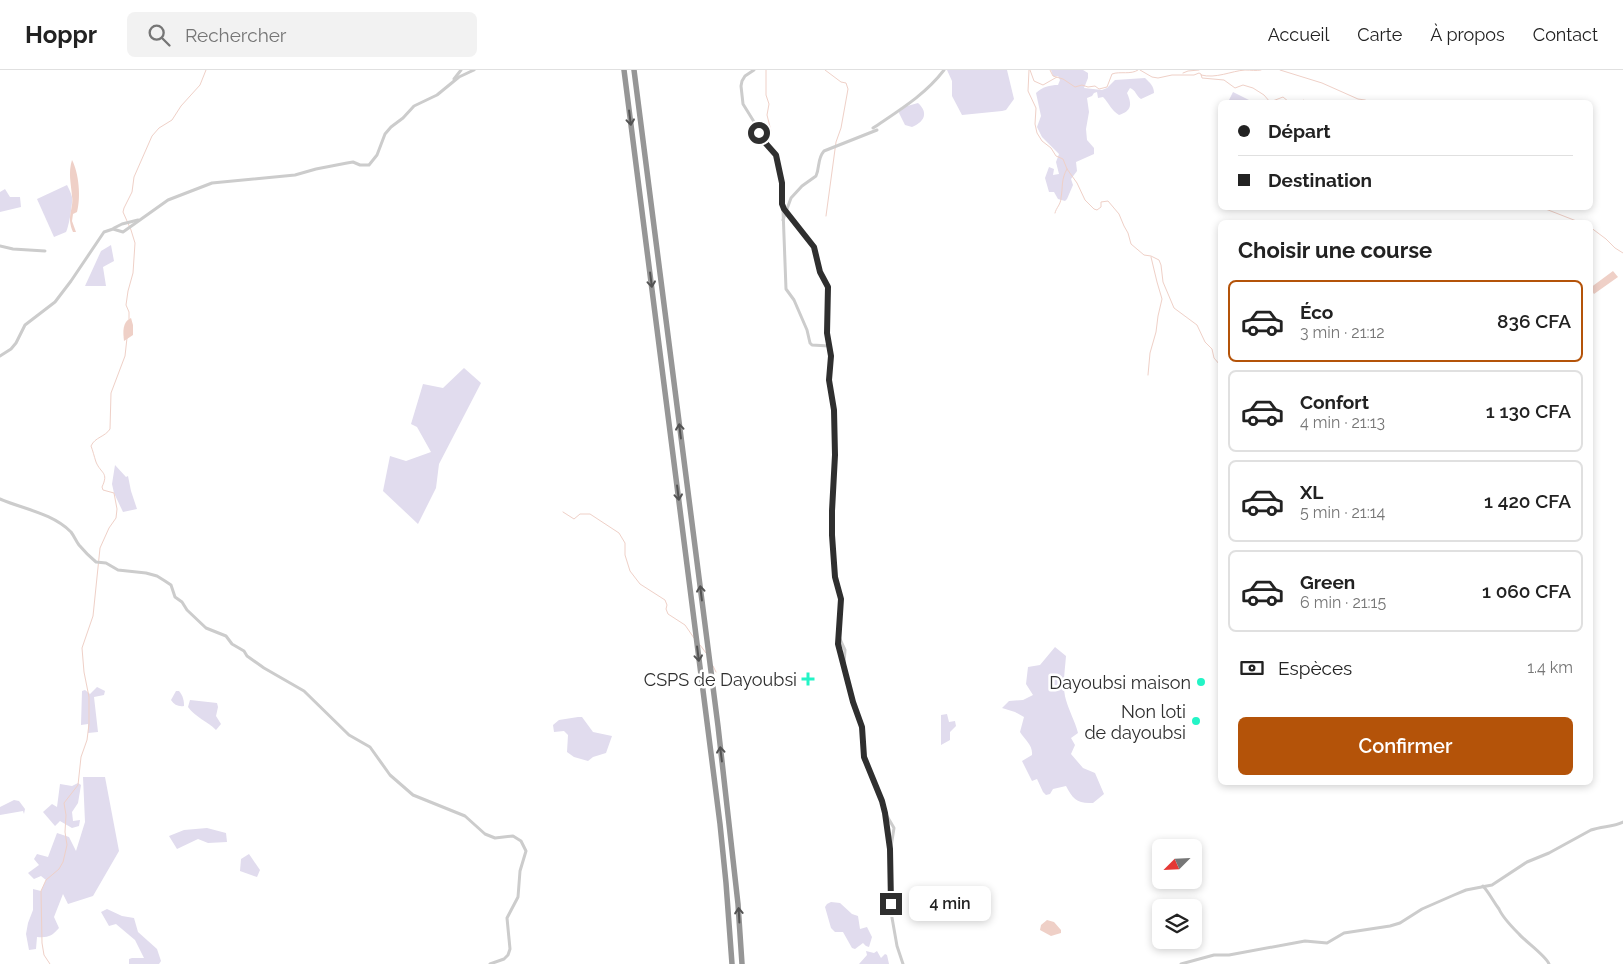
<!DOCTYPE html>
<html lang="fr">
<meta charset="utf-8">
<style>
:root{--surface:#fff;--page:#f2f2f2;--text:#222;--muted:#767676;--line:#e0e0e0;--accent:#b45309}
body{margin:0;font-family:Raleway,sans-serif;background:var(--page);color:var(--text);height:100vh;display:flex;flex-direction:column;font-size:19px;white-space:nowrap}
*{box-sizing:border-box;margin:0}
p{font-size:16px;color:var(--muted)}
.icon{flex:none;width:28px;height:28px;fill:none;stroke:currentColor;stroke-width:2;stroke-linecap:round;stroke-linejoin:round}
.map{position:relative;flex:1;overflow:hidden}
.sheet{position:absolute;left:1218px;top:150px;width:375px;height:565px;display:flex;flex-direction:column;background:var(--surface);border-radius:8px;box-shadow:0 2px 8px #0003}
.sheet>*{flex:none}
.hud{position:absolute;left:1218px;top:30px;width:375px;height:110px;border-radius:8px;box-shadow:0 2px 8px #0003;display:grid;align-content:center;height:110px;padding:0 20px;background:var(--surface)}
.needle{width:32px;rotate:246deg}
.tools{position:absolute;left:1152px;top:769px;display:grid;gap:10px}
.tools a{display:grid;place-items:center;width:50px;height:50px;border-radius:8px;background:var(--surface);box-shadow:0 2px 8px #0003;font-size:25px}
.end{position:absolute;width:22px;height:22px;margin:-11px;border:6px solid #2f2f2f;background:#fff;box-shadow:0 0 0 2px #fff}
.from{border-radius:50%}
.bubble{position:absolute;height:35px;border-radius:8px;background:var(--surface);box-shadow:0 2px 8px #0003;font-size:16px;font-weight:600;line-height:35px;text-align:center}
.hud b{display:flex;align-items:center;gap:18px;height:48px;font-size:19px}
.hud b+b{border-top:1px solid var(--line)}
.hud i{width:12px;height:12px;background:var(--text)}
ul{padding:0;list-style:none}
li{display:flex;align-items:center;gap:15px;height:82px;margin:0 10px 8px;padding:0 10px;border:2px solid var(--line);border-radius:8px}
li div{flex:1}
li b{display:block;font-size:19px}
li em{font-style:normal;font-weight:600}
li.on{border-color:var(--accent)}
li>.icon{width:45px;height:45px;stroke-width:1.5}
h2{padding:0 20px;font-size:22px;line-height:60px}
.pay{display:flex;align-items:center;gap:12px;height:55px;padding:0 20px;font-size:19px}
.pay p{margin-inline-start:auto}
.cta{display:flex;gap:10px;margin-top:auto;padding:10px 20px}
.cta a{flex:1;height:58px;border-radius:8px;background:var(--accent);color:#fff;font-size:20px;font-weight:600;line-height:58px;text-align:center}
header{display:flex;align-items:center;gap:30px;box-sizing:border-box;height:70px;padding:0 25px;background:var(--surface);border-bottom:1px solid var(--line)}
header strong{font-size:24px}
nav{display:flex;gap:28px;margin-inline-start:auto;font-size:18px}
.search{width:350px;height:45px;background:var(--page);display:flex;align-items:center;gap:12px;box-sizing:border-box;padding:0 18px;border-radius:8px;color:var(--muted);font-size:19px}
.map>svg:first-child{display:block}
.green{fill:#e1dcee}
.water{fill:#efd0c7}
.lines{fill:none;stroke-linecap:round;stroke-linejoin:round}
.stream{stroke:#efd0c7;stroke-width:1}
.street{stroke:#ccc;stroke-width:3}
.highway{stroke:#969696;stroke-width:5.5}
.oneway{stroke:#535353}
.route{stroke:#2f2f2f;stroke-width:6}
.poi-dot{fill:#23f4c6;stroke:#fff;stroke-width:2}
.labels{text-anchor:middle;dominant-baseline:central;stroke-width:5;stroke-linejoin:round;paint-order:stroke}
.poi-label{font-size:18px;fill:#2f2f2f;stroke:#fff;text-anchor:end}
</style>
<header>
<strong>Hoppr</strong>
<div class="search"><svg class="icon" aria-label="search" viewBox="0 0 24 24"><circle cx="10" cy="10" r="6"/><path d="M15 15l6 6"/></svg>Rechercher</div>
<nav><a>Accueil</a><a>Carte</a><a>À propos</a><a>Contact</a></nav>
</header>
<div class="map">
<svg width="1623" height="894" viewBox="0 0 1623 894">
<rect width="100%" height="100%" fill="#fff"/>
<g class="green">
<path d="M 947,0 L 1007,0 L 1014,29 L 1006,40 L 1002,41 L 962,45 L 952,26 L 952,11 Z"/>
<path d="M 1051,0 L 1083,0 L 1088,3 L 1088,8 L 1084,18 L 1102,20 L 1107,18 L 1115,10 L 1145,8 C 1150,13 1154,16 1154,23 L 1141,29 C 1136,26 1136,20 1130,18 L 1127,23 C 1132,34 1132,41 1119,45 C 1111,40 1109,33 1103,27 L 1098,28 L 1097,22 L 1094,23 L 1092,26 L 1087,28 L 1089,42 L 1086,59 L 1087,70 L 1094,78 L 1094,84 L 1076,92 L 1077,101 L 1071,109 L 1073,115 L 1067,129 L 1065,131 L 1058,129 L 1054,122 L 1049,122 L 1045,108 L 1049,97 L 1054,99 L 1053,105 L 1059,104 L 1056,92 L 1059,84 L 1042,67 L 1037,57 L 1041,46 L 1036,23 C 1042,17 1050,15 1058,15 L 1060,10 L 1058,6 L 1053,6 Z"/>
<path d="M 1233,22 L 1253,32 L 1228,32 Z"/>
<path d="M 918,33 C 929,43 924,52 912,57 L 905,55 L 899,43 L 900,38 Z"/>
<path d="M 67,115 C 69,119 71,123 72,127 C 73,132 69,156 66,162 L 54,167 L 37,129 Z"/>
<path d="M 5,119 L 10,127 L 20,127 L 21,137 L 0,142 L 0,122 Z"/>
<path d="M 111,175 L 114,191 L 103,197 L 106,216 L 85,216 L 101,181 Z"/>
<path d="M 464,298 L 481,313 L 439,394 L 436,418 L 418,454 L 383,421 L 390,386 L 406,391 L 431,382 L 417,357 L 411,354 L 423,314 L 443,318 Z"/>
<path d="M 115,395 L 126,407 L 128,406 L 131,421 L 137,439 L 123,442 L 114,423 L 112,414 Z"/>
<path d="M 1055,577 L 1066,586 C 1065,600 1062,617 1066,630 C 1069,641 1075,651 1078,663 L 1071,668 L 1075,675 L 1071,684 L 1083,698 L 1095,703 L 1104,724 L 1093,733 C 1077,734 1073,729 1066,716 L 1053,719 L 1050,724 L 1046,725 L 1043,722 L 1037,709 L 1032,711 L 1022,691 L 1032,685 C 1033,675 1025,670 1020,662 L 1024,647 L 1015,642 L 1002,638 L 1009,631 L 1023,630 L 1033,625 L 1026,614 L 1028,597 L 1040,595 Z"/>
<path d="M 97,617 L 105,621 L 104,625 L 94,627 L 98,662 L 88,663 L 88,654 L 81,655 L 82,621 L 85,620 L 90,624 Z"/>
<path d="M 176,621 L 179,621 C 183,626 184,630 184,636 C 179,637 174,635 171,630 Z"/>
<path d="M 190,630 L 217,633 L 218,637 L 216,646 L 221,654 L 216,660 C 207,651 195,647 188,637 Z"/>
<path d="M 947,644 L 949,652 L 955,651 L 956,656 L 950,662 L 950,670 L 941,675 L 941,645 Z"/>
<path d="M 578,647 L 582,647 L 593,662 L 612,666 L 606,683 L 593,687 L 588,691 L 574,687 L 567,682 L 568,665 L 564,661 L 554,662 L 553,655 L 559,650 Z"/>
<path d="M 83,707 L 105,707 L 119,781 L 93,826 L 68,834 L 63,824 L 54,847 L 59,858 C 52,866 48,868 37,867 L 36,879 L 29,880 L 26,864 L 28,853 L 33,840 L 33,819 L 41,821 L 46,810 L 41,806 L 34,809 L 28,803 L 39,795 L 34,789 L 37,784 L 48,787 L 57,763 L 69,767 L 76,781 L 85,752 Z"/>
<path d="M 78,713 L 81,715 L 78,733 L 72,742 L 73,751 L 80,750 L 79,756 L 72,758 L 60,751 L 55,756 L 43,742 L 52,734 L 57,737 L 60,714 L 72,716 Z"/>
<path d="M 14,730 L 19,731 L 25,739 L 24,744 L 23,741 L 0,745 L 0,737 Z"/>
<path d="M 207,758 L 226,763 L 227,772 L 208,773 L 198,769 L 177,779 L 169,766 L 184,760 Z"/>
<path d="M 249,784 L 260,800 L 257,807 L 240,801 L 241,789 Z"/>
<path d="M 831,832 L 840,833 L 852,844 L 858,846 L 860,859 L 867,857 L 872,867 L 869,877 L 866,876 L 863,873 L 855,879 L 852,878 L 843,862 L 835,862 L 831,858 L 825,837 L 827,834 Z"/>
<path d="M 107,839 L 122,846 L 134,848 L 138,862 L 157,879 L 161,891 L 159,894 L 129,894 L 129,889 L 132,888 L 144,888 L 135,870 L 116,854 L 109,856 L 101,842 Z"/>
<path d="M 866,881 L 874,883 L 877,881 L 881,888 L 885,884 L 887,885 L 889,894 L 859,894 L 867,885 Z"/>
</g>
<g class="water">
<path d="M 72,90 C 79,103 81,128 77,142 L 73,144 L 72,151 L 76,162 L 73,162 C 66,145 74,140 72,126 C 71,113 68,103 72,90 Z"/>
<path d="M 1613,201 L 1618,207 L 1594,224 L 1590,218 Z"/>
<path d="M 131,248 L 133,255 L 133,265 L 124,271 C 123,262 122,252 131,248 Z"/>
<path d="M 1047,850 L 1054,852 L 1061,860 L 1061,863 L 1051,866 L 1040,860 L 1041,855 Z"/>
</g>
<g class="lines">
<g class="stream">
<path d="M 766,0 L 766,25 L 769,34 L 767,45 L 771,61"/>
<path d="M 825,0 L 841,12 L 846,13 L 848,19 L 841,58 L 836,72 L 826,146"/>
<path d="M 1029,0 L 1028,21 L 1036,38 L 1035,54 L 1037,63 L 1042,71 L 1051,78 L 1056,86 L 1063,89 L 1067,99 L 1077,113 L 1085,130 L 1094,139 L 1097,140 L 1101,137 L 1101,132 L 1108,131 L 1119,144 L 1124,156 L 1128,163 L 1131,174 L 1144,185 L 1151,186 L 1159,190 L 1161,195 L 1163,212 L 1174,238 L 1197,255 L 1205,272 L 1212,279 L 1214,288 L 1220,295"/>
<path d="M 1030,0 L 1034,11 L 1043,15 L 1057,7"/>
<path d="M 1050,0 L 1053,6 L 1063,9 L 1075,17 L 1082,15 L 1088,17 L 1095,16 L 1099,19 L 1107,17 L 1112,4 C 1120,1 1131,5 1138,0"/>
<path d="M 1140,0 L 1152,7 L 1158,8 L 1172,5 L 1194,5 L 1199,3 L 1201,4 L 1202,8 L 1224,10 L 1235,18 L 1243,15 L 1253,18 L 1264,25 L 1270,32 L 1283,27 L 1289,32"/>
<path d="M 1280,0 L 1322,13 L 1358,29 L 1365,30 L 1370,32"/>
<path d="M 1183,3 L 1188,1 L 1199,0"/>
<path d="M 1201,5 C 1216,9 1231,1 1245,0 C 1251,0 1256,1 1261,0"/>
<path d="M 1298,32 L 1304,30 L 1306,32"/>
<path d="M 1510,138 L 1526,138"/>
<path d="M 1543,138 L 1579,152"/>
<path d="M 1055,143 C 1056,138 1061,134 1061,128 C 1063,117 1061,109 1067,99"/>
<path d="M 1590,157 L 1606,169 L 1615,178 L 1623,183"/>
<path d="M 129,249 L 129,242 L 126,235 L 128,221 L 133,203 L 135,173 L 131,160 L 123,142 L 124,138 L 132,122 L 134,107 L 152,66 L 159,58 L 172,50 L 181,36 L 200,15 L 206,0"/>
<path d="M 1148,305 L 1150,283 L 1156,262 L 1158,246 L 1162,229 L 1157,212 L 1151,187"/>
<path d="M 563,442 L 574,449 L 580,444 L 590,444 L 619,463 L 625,473 L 625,485 L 630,501 L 640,514 L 665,530 L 667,535 L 666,539 L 668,544 L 685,555 L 694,568"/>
<path d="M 700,575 L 706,583"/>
<path d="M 713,596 L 716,602"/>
<path d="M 50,894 L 44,885 L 42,873 L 41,821 L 46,810 L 59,799 L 63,792 L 67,775 L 65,762 L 66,745 L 64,733 L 78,715 L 81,687 L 87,670 L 89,654 L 89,627 L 84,602 L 82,578 L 93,546 L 100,478 L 109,458 L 116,448 L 117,439 L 114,423 L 103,420 L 102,417 C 109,402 101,404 96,392 C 94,386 93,381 91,376 C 95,367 105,367 110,359 L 111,323 L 125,286 L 127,268"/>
</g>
<g class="street">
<path d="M 754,0 L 745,6 L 742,11 L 741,16 L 743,34 L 756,55 L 761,68 L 776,85 L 782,113 L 786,219 L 794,230 L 807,260 L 810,273 L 812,275 L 829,276"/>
<path d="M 454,9 L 461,0"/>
<path d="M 873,58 C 898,41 925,25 944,0"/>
<path d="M 782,135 L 787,144 L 814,177 L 820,202 L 828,217 L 827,263 L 831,286 L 829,310 L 834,340 L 835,385 L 832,441 L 832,465 L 835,507 L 841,529 L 838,574 L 853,632 L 862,657 L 865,687 L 882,731 L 885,743 L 890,779 L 891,842 L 897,876 L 903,894"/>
<path d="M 783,150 L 791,128 L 802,116 L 816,106 C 820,97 817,89 824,81 L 877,60"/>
<path d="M 114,158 L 122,154 L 138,150"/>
<path d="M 0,176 L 13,179 L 45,181"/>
<path d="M 0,286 L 11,279 L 16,273 L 25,255 L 55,232 L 71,211 L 104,162 L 113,159 L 123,162 L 168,130 L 212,113 L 295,105 L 316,99 L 347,93 L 353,92 L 360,95 L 369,95 L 377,85 L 385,64 L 391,57 L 403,48 L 414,36 L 437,25 L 459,7 L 474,0"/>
<path d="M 0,429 C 23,439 52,443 71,462 C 74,466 76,471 79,475 C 84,481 90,487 96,492 L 106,493 L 118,500 L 146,503 L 157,506 L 165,511 L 171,515 L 175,527 L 182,532 L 187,540 L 206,558 L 226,566 L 232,574 L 244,581 L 247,586 L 264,598 L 304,621 L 349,665 L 370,677 L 390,705 L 413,725 L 465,746 L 485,764 L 495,768 L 513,766 L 521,771 L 526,781 L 520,801 L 518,827 L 507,848 L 510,879 L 508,885 L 504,889 L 490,894"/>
<path d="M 838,565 L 845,580 L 844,595"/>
<path d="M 887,746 L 894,758 L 891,777"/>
<path d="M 1483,816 C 1490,824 1493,831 1499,839 C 1502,846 1513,858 1519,864 C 1526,872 1546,886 1549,894"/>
<path d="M 1181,894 L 1214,885 L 1229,885 L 1305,871 L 1327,873 L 1344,863 L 1390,856 L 1400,853 L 1422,839 L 1454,825 L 1466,820 L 1492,815 L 1527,792 L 1549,783 L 1591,760 C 1602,756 1613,757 1623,752"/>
</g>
<g class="highway">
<path d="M 624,0 L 720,754 L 726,813 L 732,894"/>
<path d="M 634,0 L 718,656 L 738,834 L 742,894"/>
</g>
</g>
<defs><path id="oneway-shaft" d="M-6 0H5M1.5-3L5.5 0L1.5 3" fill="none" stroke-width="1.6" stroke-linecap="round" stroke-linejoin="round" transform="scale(1.25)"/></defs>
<g class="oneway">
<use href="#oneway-shaft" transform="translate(630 48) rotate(83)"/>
<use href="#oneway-shaft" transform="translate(651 210) rotate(83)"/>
<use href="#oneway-shaft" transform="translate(680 361) rotate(-97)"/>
<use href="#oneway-shaft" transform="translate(678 423) rotate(83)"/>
<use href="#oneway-shaft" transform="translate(701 523) rotate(-97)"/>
<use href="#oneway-shaft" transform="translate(698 584) rotate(83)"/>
<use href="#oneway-shaft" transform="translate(721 684) rotate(-97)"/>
<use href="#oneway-shaft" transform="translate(739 845) rotate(-93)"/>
</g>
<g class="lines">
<path class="route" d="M 759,63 L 761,68 L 776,85 L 782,113 L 782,134 L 784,139 L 814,177 L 820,202 L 828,217 L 827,263 L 831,286 L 829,310 L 834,340 L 835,385 L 832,441 L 832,465 L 835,507 L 841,529 L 838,574 L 853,632 L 862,657 L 864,687 L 882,731 L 885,743 L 890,779 L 891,834"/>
</g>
<g class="poi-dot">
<path d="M805.5 601.5h5v5h5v5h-5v5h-5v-5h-5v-5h5z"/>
<circle cx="1201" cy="612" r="5"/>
<circle cx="1196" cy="651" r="5"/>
</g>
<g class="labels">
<g class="poi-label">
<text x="797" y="609">CSPS de Dayoubsi</text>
<text x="1191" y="612">Dayoubsi maison</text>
<text x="1186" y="641">Non loti<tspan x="1186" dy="21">de dayoubsi</tspan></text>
</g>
</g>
</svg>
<div class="tools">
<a><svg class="needle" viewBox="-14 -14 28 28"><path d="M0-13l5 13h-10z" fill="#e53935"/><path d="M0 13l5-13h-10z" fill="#767676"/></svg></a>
<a><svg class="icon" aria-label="layers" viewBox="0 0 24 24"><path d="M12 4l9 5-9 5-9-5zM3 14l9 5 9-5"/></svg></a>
</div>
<i class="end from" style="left:759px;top:63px"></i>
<i class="end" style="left:891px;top:834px"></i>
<div class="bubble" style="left:909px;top:816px;width:82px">4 min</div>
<div class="hud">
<b><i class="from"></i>Départ</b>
<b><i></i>Destination</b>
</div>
<section class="sheet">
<h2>Choisir une course</h2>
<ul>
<li class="on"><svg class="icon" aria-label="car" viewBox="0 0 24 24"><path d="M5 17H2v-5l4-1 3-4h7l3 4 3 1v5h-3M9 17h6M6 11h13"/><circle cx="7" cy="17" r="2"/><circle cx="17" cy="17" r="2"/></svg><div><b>Éco</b><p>3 min · 21:12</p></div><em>836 CFA</em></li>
<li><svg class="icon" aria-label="car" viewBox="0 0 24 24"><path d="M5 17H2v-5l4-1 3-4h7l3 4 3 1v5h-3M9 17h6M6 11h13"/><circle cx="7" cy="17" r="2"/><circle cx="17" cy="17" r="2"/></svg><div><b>Confort</b><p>4 min · 21:13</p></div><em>1 130 CFA</em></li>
<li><svg class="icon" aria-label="car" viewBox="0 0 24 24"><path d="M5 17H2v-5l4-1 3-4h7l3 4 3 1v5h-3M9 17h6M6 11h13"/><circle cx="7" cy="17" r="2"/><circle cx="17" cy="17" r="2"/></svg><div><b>XL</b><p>5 min · 21:14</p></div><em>1 420 CFA</em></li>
<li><svg class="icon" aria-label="car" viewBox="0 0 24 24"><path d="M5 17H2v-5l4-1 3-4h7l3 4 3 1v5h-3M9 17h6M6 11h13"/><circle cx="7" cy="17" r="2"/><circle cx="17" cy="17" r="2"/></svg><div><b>Green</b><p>6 min · 21:15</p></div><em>1 060 CFA</em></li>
</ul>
<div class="pay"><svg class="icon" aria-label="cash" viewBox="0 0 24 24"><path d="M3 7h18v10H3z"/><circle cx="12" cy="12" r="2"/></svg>Espèces<p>1.4 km</p></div>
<div class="cta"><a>Confirmer</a></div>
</section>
</div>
